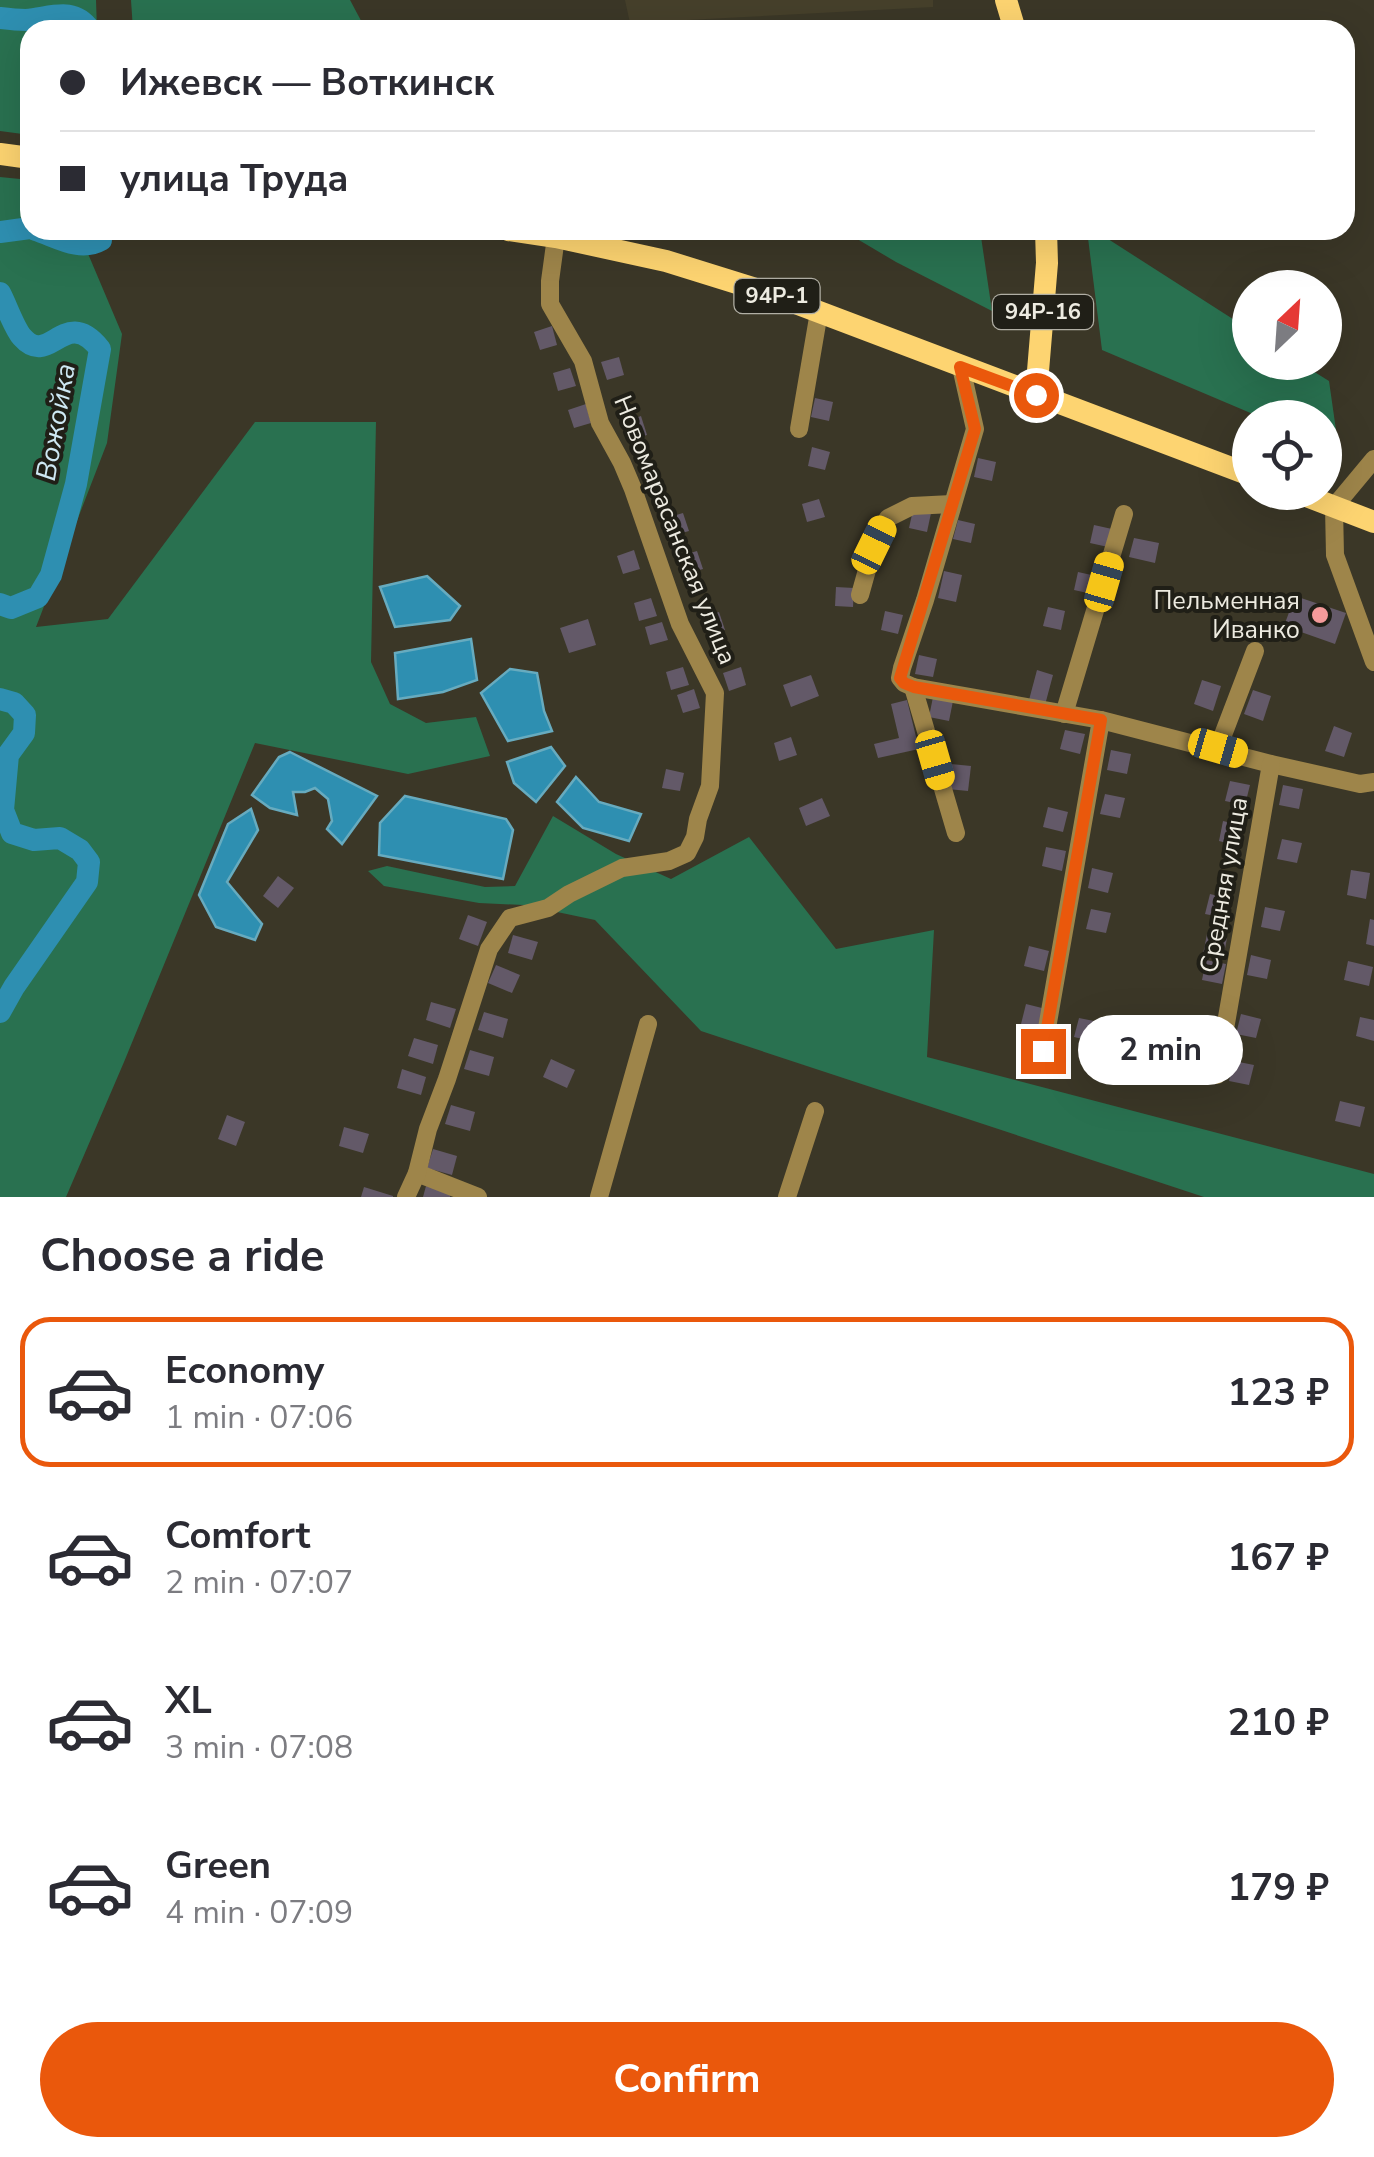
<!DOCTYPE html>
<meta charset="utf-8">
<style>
:root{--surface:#fff;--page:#f7f7f7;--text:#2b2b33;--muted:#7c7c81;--line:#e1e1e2;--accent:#ea580c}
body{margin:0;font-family:"Nunito Sans",sans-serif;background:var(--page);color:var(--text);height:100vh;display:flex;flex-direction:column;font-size:38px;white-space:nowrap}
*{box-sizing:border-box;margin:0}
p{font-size:32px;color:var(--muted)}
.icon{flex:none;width:55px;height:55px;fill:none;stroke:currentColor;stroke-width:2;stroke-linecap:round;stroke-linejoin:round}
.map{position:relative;height:1197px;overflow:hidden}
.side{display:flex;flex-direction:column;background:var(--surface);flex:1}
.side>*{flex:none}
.guide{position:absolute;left:20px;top:20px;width:1335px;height:220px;border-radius:30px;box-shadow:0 10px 40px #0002;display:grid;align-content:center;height:220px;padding:0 40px;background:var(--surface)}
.needle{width:65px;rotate:25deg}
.fabs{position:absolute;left:1232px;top:270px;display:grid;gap:20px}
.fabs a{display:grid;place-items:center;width:110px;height:110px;border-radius:50%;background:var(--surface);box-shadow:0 10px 40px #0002;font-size:50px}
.end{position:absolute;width:45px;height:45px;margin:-22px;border:12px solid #ea580c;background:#fff;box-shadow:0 0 0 5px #fff}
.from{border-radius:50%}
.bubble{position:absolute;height:70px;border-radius:35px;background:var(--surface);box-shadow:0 10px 40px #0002;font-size:32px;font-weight:700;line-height:70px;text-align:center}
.car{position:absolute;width:30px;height:60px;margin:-30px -15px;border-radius:12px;box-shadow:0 0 8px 2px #0007;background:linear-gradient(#f5c518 24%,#345 0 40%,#f5c518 0 76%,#345 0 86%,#f5c518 0)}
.guide b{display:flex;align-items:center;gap:35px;height:95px;font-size:38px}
.guide b+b{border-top:2px solid var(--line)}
.guide i{width:25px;height:25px;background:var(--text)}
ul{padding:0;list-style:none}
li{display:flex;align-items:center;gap:30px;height:150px;margin:0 20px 15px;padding:0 20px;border:5px solid transparent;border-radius:30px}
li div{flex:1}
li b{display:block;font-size:38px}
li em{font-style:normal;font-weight:700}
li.selected{border-color:var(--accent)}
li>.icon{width:90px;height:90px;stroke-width:1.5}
h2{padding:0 40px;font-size:45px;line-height:120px}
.button{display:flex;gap:20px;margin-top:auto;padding:20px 40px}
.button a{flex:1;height:115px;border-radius:60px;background:var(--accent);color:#fff;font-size:40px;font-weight:700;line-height:115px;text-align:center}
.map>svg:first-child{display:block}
.built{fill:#46402b}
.green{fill:#297150}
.water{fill:#2e8fb1;stroke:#67abbf;stroke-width:2.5}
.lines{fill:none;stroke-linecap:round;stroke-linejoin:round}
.river{stroke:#2e8fb1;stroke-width:22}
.building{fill:#635968}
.minor{stroke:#9e854a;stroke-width:18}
.major{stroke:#fdd471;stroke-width:22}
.route{stroke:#ea580c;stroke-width:12}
.poi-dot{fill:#f59b9b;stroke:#201f17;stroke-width:4}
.labels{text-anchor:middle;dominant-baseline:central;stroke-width:8;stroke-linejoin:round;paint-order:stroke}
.shield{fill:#201f17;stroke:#b0aea4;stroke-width:2.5}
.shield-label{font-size:22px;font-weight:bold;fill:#edebe1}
.street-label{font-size:25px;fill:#edebe1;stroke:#201f17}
.poi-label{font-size:25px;fill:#edebe1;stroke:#201f17;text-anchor:end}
.water-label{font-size:28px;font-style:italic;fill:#cee8f3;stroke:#201f17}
</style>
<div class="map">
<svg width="1374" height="1197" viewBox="0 0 1374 1197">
<rect width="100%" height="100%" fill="#3b3727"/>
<path class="built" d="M 625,0 L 933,0 L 933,7 L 630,23 Z"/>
<g class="green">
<path d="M 0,0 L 96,0 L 97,30 L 30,30 L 30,135 L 0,131 Z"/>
<path d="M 131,0 L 350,0 L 366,30 L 133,30 Z"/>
<path d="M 0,177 L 30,180 L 30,230 L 78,230 L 122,334 L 107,443 L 36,627 L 108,619 L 255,422 L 376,422 L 371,662 L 390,704 L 426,723 L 476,717 L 490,756 L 408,774 L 255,743 L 124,1062 L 66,1197 L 0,1197 Z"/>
<path d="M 842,230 L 980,230 L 992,311 L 896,262 Z"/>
<path d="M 1087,230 L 1094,230 L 1250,330 L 1250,362 L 1300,363 L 1329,381 L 1339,451 L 1325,445 L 1325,418 L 1260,417 L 1102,350 Z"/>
<path d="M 553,816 L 616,854 L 671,879 L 749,837 L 836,949 L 934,930 L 927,1057 L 1374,1174 L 1374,1197 L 1204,1197 L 701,1031 L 595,920 L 524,905 L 479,903 L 384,886 L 368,871 L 387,866 L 485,887 L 515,886 Z"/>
</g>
<g class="water">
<path d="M 427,576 L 460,606 L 450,620 L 395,627 L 380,587 Z"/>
<path d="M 471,639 L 477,680 L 443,692 L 398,699 L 395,653 Z"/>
<path d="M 510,669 L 537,673 L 544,711 L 552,731 L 508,741 L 481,693 Z"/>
<path d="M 551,747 L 565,766 L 536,802 L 514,783 L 507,762 Z"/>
<path d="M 290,752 L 377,796 L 342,844 L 327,829 L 332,821 L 328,799 L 315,788 L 305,792 L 293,792 L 297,815 L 270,808 L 252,795 L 279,757 Z"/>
<path d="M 576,777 L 599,802 L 641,814 L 629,841 L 583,828 L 557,802 Z"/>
<path d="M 405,796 L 506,819 L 513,830 L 503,879 L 379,855 L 380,823 Z"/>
<path d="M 251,809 L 258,830 L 227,882 L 262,924 L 255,940 L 216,927 L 199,895 L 228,824 Z"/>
</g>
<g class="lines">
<g class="river">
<path d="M 0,18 C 8,19 18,20 26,20 C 51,18 73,6 90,30"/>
<path d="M 36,230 C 57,237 80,252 101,240 L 101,230"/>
<path d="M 0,232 L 30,228"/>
<path d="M 0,293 C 6,304 14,328 22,337 C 50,369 64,304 100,349 L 76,484 L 51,575 L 38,597 L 11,608 L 0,604"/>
<path d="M 0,699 L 14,703 L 25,715 L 24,733 L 8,755 L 3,810 L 12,833 L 34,840 L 60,838 L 80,850 L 89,862 L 87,882 L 14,987 L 0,1012"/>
</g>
</g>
<g class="building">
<path d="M 552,326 L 557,345 L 540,350 L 534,332 Z"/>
<path d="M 619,357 L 624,375 L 607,380 L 601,362 Z"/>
<path d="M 570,368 L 576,386 L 558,391 L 553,373 Z"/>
<path d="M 815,398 L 833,402 L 829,421 L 811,417 Z"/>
<path d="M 1024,401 L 1040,407 L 1035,421 L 1018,415 Z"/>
<path d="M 586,404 L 591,423 L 574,428 L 568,410 Z"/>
<path d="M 641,416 L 647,435 L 629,440 L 624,422 Z"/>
<path d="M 812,447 L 830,452 L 825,470 L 808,466 Z"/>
<path d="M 978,458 L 996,462 L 992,481 L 974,477 Z"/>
<path d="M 819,499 L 825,517 L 807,522 L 802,504 Z"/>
<path d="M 913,510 L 931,513 L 927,532 L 909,528 Z"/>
<path d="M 683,513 L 689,531 L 671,536 L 666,518 Z"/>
<path d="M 958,520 L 975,524 L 971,543 L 953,539 Z"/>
<path d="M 1094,525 L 1112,529 L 1108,547 L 1090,543 Z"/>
<path d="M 1134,538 L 1159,543 L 1155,563 L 1129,557 Z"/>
<path d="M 634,550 L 640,569 L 623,574 L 617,556 Z"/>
<path d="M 697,551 L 703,569 L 685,574 L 680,556 Z"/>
<path d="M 944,571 L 962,575 L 956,602 L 938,598 Z"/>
<path d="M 1078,572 L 1096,576 L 1092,594 L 1074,590 Z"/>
<path d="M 836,587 L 854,588 L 853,607 L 835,606 Z"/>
<path d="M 1295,596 L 1346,613 L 1335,644 L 1284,626 Z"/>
<path d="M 651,598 L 657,616 L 639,621 L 634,603 Z"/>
<path d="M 1048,607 L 1065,611 L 1061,630 L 1043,626 Z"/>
<path d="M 885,611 L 903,615 L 898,634 L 881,630 Z"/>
<path d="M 719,612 L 725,630 L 707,635 L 702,617 Z"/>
<path d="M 588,619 L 596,645 L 569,653 L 560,628 Z"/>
<path d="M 662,622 L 668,640 L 650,645 L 645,627 Z"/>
<path d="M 919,655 L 937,659 L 933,677 L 915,674 Z"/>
<path d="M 683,667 L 689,685 L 671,690 L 666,672 Z"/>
<path d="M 741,667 L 746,685 L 729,691 L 723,673 Z"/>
<path d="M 1037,670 L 1053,675 L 1045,705 L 1029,700 Z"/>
<path d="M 811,675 L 819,696 L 791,707 L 783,685 Z"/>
<path d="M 1202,680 L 1221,686 L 1213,711 L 1194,704 Z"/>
<path d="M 694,689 L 700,708 L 683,713 L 677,695 Z"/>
<path d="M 1253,690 L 1271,696 L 1263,721 L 1244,714 Z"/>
<path d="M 933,697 L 953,701 L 949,721 L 929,717 Z"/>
<path d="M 907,700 L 919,749 L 878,758 L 874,744 L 899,738 L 891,704 Z"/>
<path d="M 1334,726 L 1352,733 L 1344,757 L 1325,751 Z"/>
<path d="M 1065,730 L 1085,734 L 1080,754 L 1060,749 Z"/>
<path d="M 791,737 L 797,755 L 779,761 L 774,743 Z"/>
<path d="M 1111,750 L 1131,754 L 1127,774 L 1107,770 Z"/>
<path d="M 951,764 L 971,766 L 968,791 L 948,789 Z"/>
<path d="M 666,769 L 684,773 L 680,791 L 662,788 Z"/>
<path d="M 1230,781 L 1250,785 L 1245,805 L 1225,801 Z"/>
<path d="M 1283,785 L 1303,789 L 1299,809 L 1279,805 Z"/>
<path d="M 1105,794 L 1125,798 L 1120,818 L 1100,814 Z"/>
<path d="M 822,798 L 830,816 L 806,826 L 799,808 Z"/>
<path d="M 1048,807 L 1068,812 L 1063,832 L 1043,827 Z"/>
<path d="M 1223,821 L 1244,826 L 1239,846 L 1219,841 Z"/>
<path d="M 1282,839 L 1302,843 L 1297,863 L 1277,859 Z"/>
<path d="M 1046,847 L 1066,851 L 1062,871 L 1042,866 Z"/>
<path d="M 1092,868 L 1113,873 L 1108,893 L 1088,888 Z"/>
<path d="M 1351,870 L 1370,873 L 1366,899 L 1347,895 Z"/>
<path d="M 278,876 L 294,888 L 278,908 L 263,896 Z"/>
<path d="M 1210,894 L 1230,899 L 1225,918 L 1205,914 Z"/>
<path d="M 1265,907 L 1285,911 L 1280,931 L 1261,927 Z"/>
<path d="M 1091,909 L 1111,913 L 1106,933 L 1086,929 Z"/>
<path d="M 468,915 L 487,922 L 478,946 L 459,939 Z"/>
<path d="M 1370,919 L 1374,920 L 1374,946 L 1366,944 Z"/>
<path d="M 1207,934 L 1227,938 L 1223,959 L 1203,954 Z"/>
<path d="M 513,935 L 538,942 L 532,960 L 508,953 Z"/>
<path d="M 1029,946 L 1049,951 L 1044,971 L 1024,966 Z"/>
<path d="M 1251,955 L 1271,960 L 1267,979 L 1247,975 Z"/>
<path d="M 1206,960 L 1226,964 L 1222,984 L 1202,980 Z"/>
<path d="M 1348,961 L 1373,967 L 1369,986 L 1344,980 Z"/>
<path d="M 496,965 L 520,975 L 512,993 L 488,983 Z"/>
<path d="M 431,1002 L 456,1009 L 450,1028 L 426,1020 Z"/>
<path d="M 1026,1004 L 1046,1009 L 1041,1028 L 1021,1024 Z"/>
<path d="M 484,1012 L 508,1019 L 503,1038 L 478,1030 Z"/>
<path d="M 1241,1014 L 1261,1019 L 1256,1038 L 1236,1034 Z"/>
<path d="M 1360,1017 L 1374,1020 L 1374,1041 L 1356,1036 Z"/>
<path d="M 1079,1018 L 1099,1022 L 1095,1042 L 1074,1037 Z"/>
<path d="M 1183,1036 L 1204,1040 L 1199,1061 L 1179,1056 Z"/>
<path d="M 414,1038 L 438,1045 L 433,1064 L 408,1056 Z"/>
<path d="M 470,1050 L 494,1057 L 489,1076 L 464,1069 Z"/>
<path d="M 551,1059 L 575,1070 L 567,1088 L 543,1077 Z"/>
<path d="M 1234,1061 L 1254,1065 L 1249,1085 L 1229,1081 Z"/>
<path d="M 402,1069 L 426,1077 L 421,1095 L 397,1088 Z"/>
<path d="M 1340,1101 L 1365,1107 L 1360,1127 L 1335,1121 Z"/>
<path d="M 451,1105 L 475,1112 L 470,1131 L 445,1124 Z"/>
<path d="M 227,1115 L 245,1122 L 236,1146 L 218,1139 Z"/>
<path d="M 344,1127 L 369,1134 L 363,1153 L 339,1146 Z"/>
<path d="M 433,1149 L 457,1156 L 452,1175 L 427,1168 Z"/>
<path d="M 426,1186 L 451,1193 L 450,1197 L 423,1197 Z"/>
<path d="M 364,1187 L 393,1196 L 393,1197 L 361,1197 Z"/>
</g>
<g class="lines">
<g class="minor">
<path d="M 961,367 L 975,429 L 925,600 L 902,668 L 900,678 L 904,683 L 913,687 L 1101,720 L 1271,764 L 1360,784 L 1374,782"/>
<path d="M 799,429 L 819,312"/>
<path d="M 1374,459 L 1334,507 L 1335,555 L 1374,662"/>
<path d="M 860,595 L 874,545 L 888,518 L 912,506 L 952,504"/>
<path d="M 913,687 L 956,833"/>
<path d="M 1064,714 L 1124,514"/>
<path d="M 1218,748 L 1255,651"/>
<path d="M 1043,1051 L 1101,720"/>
<path d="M 1217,1075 L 1271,764"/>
<path d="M 417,1173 L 478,1197"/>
<path d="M 406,1197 L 417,1173 L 428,1129 L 447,1079 L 489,949 L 510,918 L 548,908 L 569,894 L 622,868 L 669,861 L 687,853 L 695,837 L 698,819 L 710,786 L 715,693 L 680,624 L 633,489 L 622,463 L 600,423 L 583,361 L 550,304 L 550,281 L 556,237"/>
<path d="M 599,1197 L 648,1024"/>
<path d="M 787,1197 L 815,1111"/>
</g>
<g class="major">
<path d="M 1006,0 L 1015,30"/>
<path d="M 0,154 L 30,158"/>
<path d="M 508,230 L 556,237 L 666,261 L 769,293 L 1250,475"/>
<path d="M 1036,395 L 1047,263 L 1046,230"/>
<path d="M 1296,492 L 1374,522"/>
</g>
</g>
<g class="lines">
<path class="route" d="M 1036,395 L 960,367 L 975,429 L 900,678 L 904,683 L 914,687 L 1101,720 L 1043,1051"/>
</g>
<circle class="poi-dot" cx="1320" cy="615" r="10"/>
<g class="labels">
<g class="shield">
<rect x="734.5" y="279" width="85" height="34" rx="8"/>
<rect x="993" y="295" width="100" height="34" rx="8"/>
</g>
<g class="shield-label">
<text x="777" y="296">94Р-1</text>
<text x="1043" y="312">94Р-16</text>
</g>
<g class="street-label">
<text transform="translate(675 530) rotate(68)">Новомарасанская улица</text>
<text transform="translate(1224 885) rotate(-80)">Средняя улица</text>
</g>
<g class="poi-label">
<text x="1300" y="601">Пельменная<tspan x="1300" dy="29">Иванко</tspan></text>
</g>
<g class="water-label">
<text transform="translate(56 422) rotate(-80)">Вожойка</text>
</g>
</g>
</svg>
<div class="fabs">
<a><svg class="needle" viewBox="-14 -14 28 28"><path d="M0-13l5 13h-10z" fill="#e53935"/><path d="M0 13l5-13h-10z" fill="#7c7c81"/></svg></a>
<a><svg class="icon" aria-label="locate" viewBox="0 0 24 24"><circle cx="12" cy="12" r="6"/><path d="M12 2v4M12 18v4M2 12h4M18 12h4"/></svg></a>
</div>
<i class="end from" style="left:1036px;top:395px"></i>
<i class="end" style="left:1043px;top:1051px"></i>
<div class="bubble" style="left:1078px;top:1015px;width:165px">2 min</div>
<i class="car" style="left:874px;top:545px;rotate:26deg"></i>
<i class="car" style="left:1104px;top:582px;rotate:16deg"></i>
<i class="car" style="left:1218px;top:748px;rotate:106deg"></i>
<i class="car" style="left:935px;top:760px;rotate:164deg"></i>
<div class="guide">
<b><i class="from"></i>Ижевск — Воткинск</b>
<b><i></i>улица Труда</b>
</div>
</div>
<section class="side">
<h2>Choose a ride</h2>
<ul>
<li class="selected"><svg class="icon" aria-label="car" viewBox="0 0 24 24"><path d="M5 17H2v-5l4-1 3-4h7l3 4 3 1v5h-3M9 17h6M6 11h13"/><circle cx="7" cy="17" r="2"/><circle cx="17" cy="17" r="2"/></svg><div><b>Economy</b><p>1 min · 07:06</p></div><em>123 ₽</em></li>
<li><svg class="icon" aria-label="car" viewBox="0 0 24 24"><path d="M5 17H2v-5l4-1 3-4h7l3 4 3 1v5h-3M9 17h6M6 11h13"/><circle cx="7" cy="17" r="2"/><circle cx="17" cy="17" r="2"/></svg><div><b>Comfort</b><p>2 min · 07:07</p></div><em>167 ₽</em></li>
<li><svg class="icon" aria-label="car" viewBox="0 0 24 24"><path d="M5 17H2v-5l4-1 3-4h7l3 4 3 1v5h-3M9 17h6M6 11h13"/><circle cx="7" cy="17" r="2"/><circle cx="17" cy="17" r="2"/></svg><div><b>XL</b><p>3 min · 07:08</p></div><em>210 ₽</em></li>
<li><svg class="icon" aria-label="car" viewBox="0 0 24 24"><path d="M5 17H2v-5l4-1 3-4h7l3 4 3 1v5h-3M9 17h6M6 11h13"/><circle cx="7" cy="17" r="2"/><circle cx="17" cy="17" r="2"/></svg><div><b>Green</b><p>4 min · 07:09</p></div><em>179 ₽</em></li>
</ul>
<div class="button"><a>Confirm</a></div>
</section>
